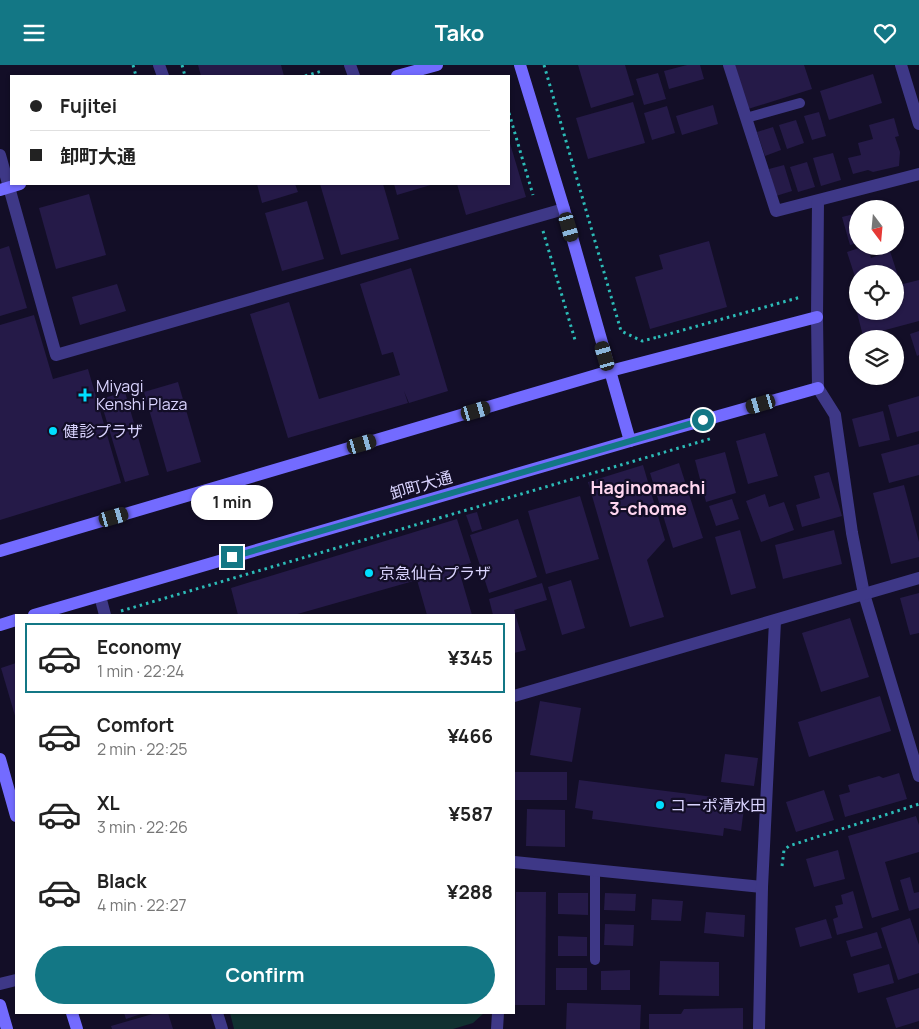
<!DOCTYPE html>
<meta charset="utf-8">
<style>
:root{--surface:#fff;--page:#f6f6f6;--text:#222;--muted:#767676;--line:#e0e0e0;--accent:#137785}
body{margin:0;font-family:Manrope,"Noto Sans JP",sans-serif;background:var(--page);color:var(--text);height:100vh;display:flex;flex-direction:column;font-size:19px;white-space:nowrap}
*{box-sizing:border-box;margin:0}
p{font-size:16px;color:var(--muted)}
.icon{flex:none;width:28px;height:28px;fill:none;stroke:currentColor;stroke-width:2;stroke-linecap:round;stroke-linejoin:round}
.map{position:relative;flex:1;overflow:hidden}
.drawer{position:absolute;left:15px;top:549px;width:500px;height:400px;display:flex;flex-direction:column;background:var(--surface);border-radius:0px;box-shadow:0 1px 4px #0004}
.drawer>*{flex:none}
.top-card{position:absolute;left:10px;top:10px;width:500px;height:110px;border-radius:0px;box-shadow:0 1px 4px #0004;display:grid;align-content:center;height:110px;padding:0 20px;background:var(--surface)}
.needle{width:32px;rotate:164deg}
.tools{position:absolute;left:849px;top:135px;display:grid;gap:10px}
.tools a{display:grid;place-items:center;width:55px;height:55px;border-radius:50%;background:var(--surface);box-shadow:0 1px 4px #0004;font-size:25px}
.end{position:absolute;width:22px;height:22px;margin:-11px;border:6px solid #137785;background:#fff;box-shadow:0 0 0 2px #fff}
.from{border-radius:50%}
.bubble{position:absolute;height:35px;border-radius:18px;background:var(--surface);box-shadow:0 1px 4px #0004;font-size:16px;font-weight:700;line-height:35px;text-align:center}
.car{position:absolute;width:15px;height:30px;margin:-15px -8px;border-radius:6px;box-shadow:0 0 4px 1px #0007;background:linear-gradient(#222 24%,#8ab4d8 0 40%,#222 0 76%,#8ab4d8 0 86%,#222 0)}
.top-card b{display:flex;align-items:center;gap:18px;height:48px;font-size:19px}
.top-card b+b{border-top:1px solid var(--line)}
.top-card i{width:12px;height:12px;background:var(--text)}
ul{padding:9px 0 0;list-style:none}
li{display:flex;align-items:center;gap:15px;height:70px;margin:0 10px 8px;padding:0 10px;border:2px solid transparent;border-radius:0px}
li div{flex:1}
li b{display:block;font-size:19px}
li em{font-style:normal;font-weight:700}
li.selected{border-color:var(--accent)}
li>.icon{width:45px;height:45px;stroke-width:1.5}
.button{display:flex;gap:10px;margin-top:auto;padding:10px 20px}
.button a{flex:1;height:58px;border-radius:30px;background:var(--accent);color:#fff;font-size:20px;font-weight:700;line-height:58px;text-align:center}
header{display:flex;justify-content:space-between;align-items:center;height:65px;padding:0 20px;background:var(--accent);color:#fff;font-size:22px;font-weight:700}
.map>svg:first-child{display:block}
.green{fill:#113131}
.building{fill:#251a48}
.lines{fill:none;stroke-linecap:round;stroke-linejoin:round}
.path{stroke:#2cbbb7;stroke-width:3;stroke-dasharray:2.5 4;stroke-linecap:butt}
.lane{stroke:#3e3887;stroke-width:10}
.street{stroke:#3e3887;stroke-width:12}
.secondary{stroke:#736bff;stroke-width:12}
.route{stroke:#137785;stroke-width:6}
.poi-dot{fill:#00deff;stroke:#130e27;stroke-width:2}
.labels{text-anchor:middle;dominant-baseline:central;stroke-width:4.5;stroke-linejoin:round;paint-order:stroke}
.poi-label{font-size:16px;fill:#dad4ff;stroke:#130e27;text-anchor:start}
.street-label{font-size:16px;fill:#dad4ff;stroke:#130e27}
.neighbourhood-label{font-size:18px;font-weight:bold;fill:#ffd6ef;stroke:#130e27}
</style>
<header><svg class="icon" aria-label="menu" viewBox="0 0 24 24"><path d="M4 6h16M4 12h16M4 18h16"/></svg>Tako<svg class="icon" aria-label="heart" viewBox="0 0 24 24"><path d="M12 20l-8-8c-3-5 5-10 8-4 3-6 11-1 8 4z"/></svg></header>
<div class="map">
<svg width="919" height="964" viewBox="0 0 919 964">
<rect width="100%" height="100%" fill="#130e27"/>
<path class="green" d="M 230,948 L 484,948 L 473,958 L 453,964 L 234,964 Z"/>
<g class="building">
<path d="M 198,0 L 281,0 L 284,11 L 201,11 Z"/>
<path d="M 578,0 L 625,0 L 634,30 L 591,43 Z"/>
<path d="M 687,0 L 700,0 L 704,14 L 669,24 L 664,6 Z"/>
<path d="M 735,0 L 804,0 L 812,24 L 748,44 Z"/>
<path d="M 658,8 L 666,34 L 644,40 L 636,14 Z"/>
<path d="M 873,9 L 882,38 L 829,55 L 820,26 Z"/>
<path d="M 633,37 L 645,78 L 588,94 L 576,53 Z"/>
<path d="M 713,40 L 718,59 L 682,70 L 676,51 Z"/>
<path d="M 667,41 L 675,68 L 652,75 L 644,48 Z"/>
<path d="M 819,47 L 826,71 L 812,75 L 804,51 Z"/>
<path d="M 894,53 L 899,71 L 895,72 L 900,87 L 899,101 L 873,107 L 868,105 L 853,109 L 848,93 L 861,90 L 858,78 L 873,74 L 869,60 Z"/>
<path d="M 796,55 L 804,78 L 787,84 L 779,60 Z"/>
<path d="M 773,62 L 781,85 L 765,91 L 757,67 Z"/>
<path d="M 509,75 L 526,132 L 466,150 L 457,119 L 509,119 Z"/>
<path d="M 833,88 L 841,115 L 821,121 L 813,93 Z"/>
<path d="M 807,97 L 815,122 L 798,127 L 790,102 Z"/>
<path d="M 784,100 L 792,126 L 776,131 L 769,104 Z"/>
<path d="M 257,119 L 295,119 L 298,127 L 262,138 Z"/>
<path d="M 320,119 L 383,119 L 399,174 L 341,190 Z"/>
<path d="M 394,119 L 434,119 L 397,130 Z"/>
<path d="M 89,129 L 106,190 L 56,204 L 39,143 Z"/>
<path d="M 307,136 L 324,194 L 282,206 L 265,148 Z"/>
<path d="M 858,148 L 858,178 L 850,180 L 842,152 Z"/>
<path d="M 709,176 L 727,242 L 650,264 L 635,212 L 663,204 L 659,190 Z"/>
<path d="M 9,181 L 27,243 L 0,251 L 0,184 Z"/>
<path d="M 865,181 L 868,181 L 871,193 L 890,186 L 899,214 L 895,216 L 895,209 L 858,209 L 857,218 L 847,187 Z"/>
<path d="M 411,203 L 448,326 L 409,338 L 404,326 L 408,338 L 288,373 L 250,249 L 289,237 L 319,334 L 400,310 L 393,287 L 382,290 L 360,219 Z"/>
<path d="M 919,215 L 919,256 L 863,271 L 853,232 L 858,231 L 858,246 L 895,246 L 895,221 Z"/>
<path d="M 117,219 L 126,246 L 80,260 L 72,232 Z"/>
<path d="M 34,250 L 53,314 L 88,304 L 121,418 L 0,455 L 0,260 Z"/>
<path d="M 919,266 L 919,290 L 917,291 L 910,269 Z"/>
<path d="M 178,317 L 201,397 L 167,407 L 144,327 Z"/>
<path d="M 125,327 L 149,410 L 125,417 L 100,334 Z"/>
<path d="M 919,331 L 919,366 L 897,372 L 888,340 Z"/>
<path d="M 883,346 L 890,375 L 859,382 L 852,354 Z"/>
<path d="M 765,368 L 778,411 L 748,419 L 736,376 Z"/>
<path d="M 919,379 L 919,410 L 889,418 L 881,389 Z"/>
<path d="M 725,387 L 736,428 L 706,437 L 695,395 Z"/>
<path d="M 679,398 L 703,473 L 673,483 L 650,408 Z"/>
<path d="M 643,400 L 665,475 L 647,495 L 664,552 L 630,562 L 588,417 Z"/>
<path d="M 829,407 L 842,451 L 802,462 L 796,440 L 820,433 L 814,411 Z"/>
<path d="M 904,420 L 919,477 L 919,492 L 891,499 L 873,428 Z"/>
<path d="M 765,429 L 769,442 L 784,437 L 794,465 L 761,477 L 746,436 Z"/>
<path d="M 580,431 L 599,494 L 546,509 L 528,446 Z"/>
<path d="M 732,434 L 739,454 L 716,461 L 709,441 Z"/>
<path d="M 477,447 L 482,464 L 472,467 L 466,450 Z"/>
<path d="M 457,454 L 471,498 L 458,502 L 472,550 L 427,550 L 417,515 L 294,550 L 238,550 L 231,523 Z"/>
<path d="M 518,454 L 537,512 L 489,528 L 470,470 Z"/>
<path d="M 740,465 L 756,523 L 731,530 L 715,472 Z"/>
<path d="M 834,465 L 842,499 L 783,514 L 775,480 Z"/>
<path d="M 571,515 L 585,563 L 562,570 L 548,522 Z"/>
<path d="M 542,518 L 547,535 L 514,545 L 526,585 L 514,588 L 514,550 L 493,550 L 489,534 Z"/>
<path d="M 919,528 L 919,568 L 910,570 L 900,533 Z"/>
<path d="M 850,553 L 869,612 L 821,627 L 802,568 Z"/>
<path d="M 16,598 L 16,654 L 1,603 Z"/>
<path d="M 880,631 L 891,666 L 809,692 L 798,657 Z"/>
<path d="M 540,636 L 581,643 L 572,697 L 530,690 Z"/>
<path d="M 725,689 L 758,693 L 754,721 L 721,717 Z"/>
<rect x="515" y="707" width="52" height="28"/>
<path d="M 899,708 L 907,734 L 845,752 L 839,730 L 850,727 L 848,720 L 879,711 L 883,713 Z"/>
<path d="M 579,715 L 745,736 L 741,766 L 724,763 L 723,771 L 592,754 L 593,746 L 575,743 Z"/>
<path d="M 824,725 L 834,755 L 796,767 L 786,737 Z"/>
<path d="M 527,744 L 565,745 L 565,782 L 526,781 Z"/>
<path d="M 916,751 L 919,760 L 919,787 L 885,797 L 899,845 L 872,853 L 848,771 Z"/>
<path d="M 838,785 L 845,814 L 814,822 L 806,794 Z"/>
<path d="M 910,812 L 914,828 L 919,827 L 919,843 L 909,846 L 900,815 Z"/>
<path d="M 853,826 L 863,863 L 837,870 L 833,854 L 838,852 L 835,841 L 843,839 L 841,830 Z"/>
<path d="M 516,827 L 546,827 L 545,940 L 515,940 Z"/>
<path d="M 558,828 L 588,828 L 588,850 L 558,849 Z"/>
<path d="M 605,828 L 636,829 L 635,846 L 604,845 Z"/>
<path d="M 652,834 L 683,836 L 681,856 L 651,855 Z"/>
<path d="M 706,847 L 745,850 L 744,872 L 704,868 Z"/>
<path d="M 910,853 L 919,880 L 919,908 L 898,915 L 881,863 Z"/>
<path d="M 826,854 L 832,873 L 800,882 L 795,863 Z"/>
<path d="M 605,859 L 634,860 L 633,881 L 604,880 Z"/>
<path d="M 877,867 L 882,883 L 851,892 L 846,876 Z"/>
<path d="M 558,871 L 587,872 L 587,891 L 558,891 Z"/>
<path d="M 660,896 L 719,897 L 719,931 L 659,930 Z"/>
<path d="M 889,899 L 894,918 L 858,928 L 853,909 Z"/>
<rect x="556" y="903" width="31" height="22"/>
<path d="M 630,905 L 630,925 L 601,925 L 601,906 Z"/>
<path d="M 919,923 L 919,956 L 896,963 L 886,933 Z"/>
<path d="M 567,938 L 641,940 L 640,964 L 566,964 Z"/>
<path d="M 743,943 L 743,964 L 649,964 L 649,949 L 681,949 L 684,944 Z"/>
<path d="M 124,948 L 144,948 L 126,954 Z"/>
<path d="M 156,948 L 168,948 L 173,964 L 112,964 L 111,961 Z"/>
</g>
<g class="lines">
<g class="path">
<path d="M 133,0 L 136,11"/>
<path d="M 182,0 L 185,11"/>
<path d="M 544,0 L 621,266 L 642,276 L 658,272"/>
<path d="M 305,11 L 322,6"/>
<path d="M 509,48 L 533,130"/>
<path d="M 543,166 L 575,275"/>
<path d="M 658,272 L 801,232"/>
<path d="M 121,546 L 713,373"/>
<path d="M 782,801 L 784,785 L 789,781 L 919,739"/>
</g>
<g class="lane">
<path d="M 746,53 L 800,38"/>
<path d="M 595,805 L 595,895"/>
</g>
<g class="street">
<path d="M 159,0 L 163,11"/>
<path d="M 350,0 L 354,11"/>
<path d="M 729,0 L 776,146 L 919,109"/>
<path d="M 901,0 L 919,59"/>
<path d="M 0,90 L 56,290 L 564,144"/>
<path d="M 818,136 L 817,252 L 818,323 L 835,350 L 852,468 L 864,529 L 919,711"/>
<path d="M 100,531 L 105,550"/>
<path d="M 514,631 L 919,513"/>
<path d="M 514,797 L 762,822"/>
<path d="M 0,919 L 16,915"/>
<path d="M 217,948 L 222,964"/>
<path d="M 497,964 L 498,948"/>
<path d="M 759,964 L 762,822 L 775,556"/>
</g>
<g class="secondary">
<path d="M 520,0 L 564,144 L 630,376"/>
<path d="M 397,11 L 437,0"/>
<path d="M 0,125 L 20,119"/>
<path d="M 0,486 L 610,306 L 817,252"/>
<path d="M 34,550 L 630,376 L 818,323"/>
<path d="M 0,560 L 16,555"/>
<path d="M 0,694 L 16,751"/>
<path d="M 0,940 L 7,964"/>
<path d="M 72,948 L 77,964"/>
</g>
</g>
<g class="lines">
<path class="route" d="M 232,492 L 703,355"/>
</g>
<g class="poi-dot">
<path d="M82.5 322.5h5v5h5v5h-5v5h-5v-5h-5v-5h5z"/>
<circle cx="53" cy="366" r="5"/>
<circle cx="369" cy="508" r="5"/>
<circle cx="660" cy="740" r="5"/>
</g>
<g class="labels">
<g class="poi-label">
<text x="96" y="321">Miyagi<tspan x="96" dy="18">Kenshi Plaza</tspan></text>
<text x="63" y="366">健診プラザ</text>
<text x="379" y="508">京急仙台プラザ</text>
<text x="670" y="740">コーポ清水田</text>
</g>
<g class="street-label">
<text transform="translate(421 420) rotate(-16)">卸町大通</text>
</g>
<g class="neighbourhood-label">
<text x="648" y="422">Haginomachi<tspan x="648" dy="21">3-chome</tspan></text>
</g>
</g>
</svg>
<div class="tools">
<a><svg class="needle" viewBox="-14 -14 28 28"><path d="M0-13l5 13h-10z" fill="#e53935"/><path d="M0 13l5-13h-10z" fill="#767676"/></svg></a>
<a><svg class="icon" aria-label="locate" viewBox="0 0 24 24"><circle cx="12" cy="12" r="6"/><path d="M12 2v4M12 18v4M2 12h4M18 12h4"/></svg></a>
<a><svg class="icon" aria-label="layers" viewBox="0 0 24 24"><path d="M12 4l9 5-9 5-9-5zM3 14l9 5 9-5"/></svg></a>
</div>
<i class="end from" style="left:703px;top:355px"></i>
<i class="end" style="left:232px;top:492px"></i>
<div class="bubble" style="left:191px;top:420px;width:82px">1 min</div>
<i class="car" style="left:569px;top:162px;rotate:164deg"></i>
<i class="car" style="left:605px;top:291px;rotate:344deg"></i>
<i class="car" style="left:761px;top:339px;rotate:254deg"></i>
<i class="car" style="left:476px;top:346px;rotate:74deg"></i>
<i class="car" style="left:362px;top:379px;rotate:74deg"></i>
<i class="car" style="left:114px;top:452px;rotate:74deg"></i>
<div class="top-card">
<b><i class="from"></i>Fujitei</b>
<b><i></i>卸町大通</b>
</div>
<section class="drawer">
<ul>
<li class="selected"><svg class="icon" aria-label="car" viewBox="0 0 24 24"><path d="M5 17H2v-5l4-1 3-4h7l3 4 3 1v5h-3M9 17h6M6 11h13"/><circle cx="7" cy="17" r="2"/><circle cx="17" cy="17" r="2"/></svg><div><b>Economy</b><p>1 min · 22:24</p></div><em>¥345</em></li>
<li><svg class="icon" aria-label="car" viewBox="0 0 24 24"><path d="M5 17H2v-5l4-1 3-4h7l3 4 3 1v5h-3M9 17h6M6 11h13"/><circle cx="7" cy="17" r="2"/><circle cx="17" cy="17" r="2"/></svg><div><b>Comfort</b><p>2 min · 22:25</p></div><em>¥466</em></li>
<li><svg class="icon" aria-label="car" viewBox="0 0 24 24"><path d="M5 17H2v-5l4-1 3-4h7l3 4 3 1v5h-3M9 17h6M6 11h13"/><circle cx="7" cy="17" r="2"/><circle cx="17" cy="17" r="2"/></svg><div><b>XL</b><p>3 min · 22:26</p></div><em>¥587</em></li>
<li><svg class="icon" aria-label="car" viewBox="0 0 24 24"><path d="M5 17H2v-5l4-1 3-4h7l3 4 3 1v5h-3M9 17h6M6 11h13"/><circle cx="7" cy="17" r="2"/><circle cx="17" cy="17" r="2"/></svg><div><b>Black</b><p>4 min · 22:27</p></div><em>¥288</em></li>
</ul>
<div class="button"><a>Confirm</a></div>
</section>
</div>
